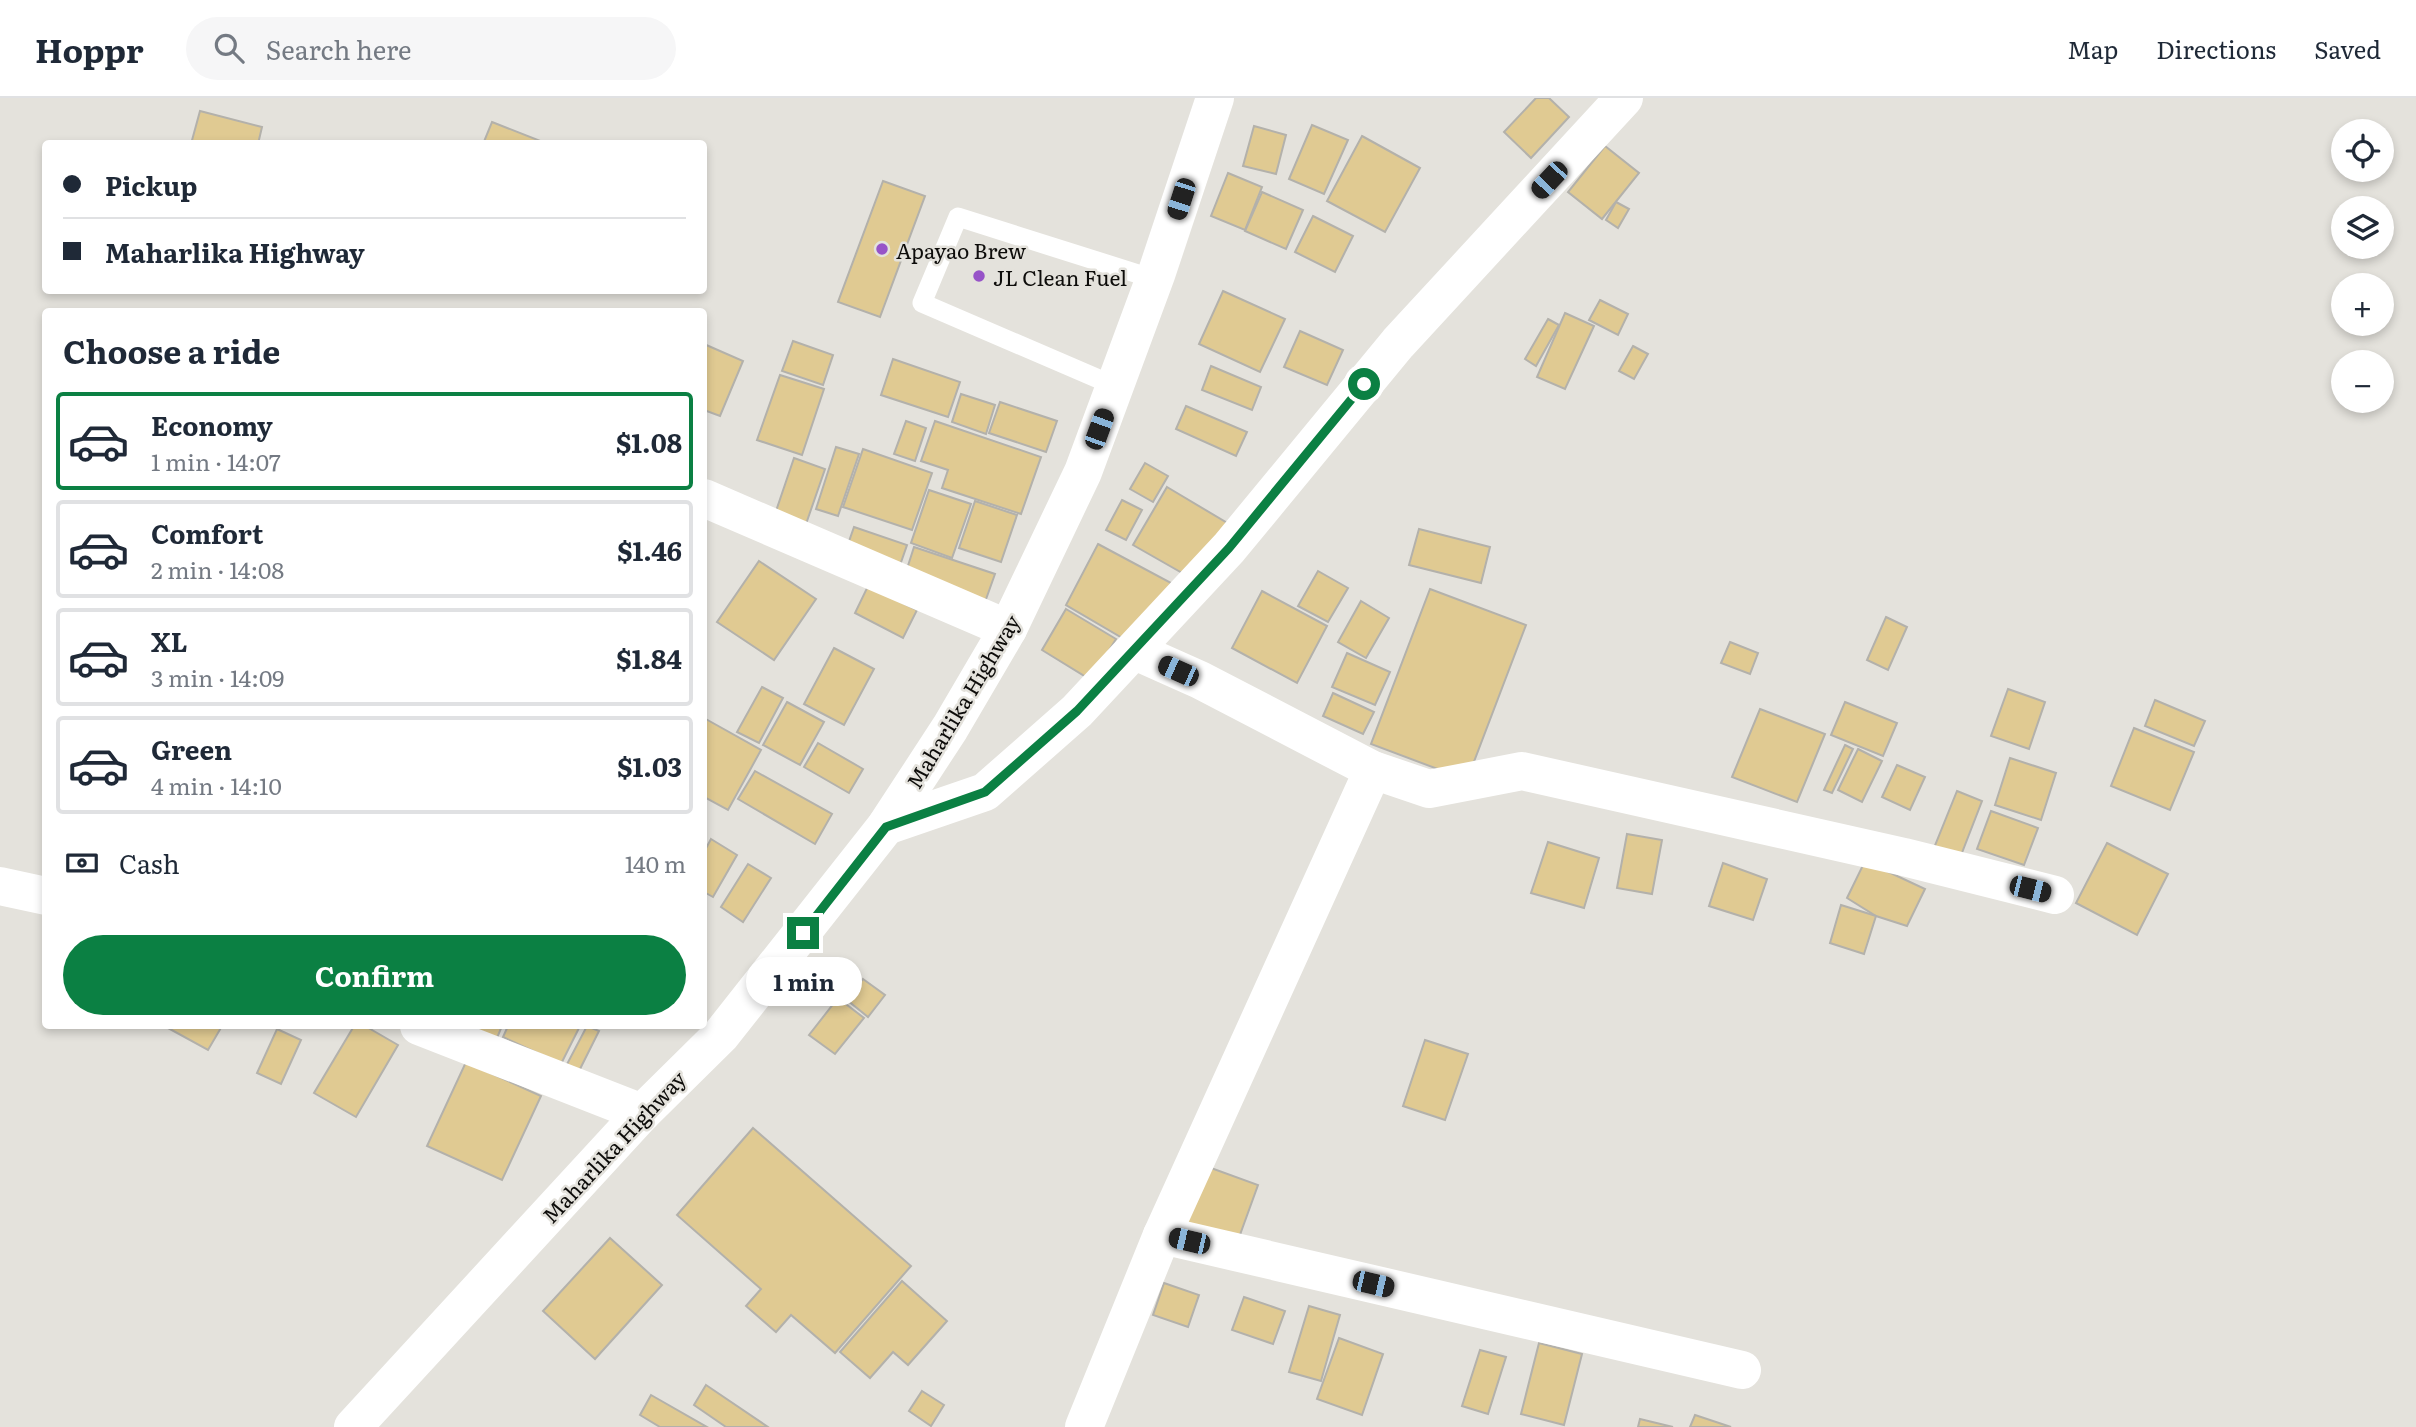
<!DOCTYPE html>
<meta charset="utf-8">
<style>
:root{--surface:#fff;--page:#f6f6f7;--text:#1f2937;--muted:#747a83;--line:#e0e1e3;--accent:#0b8043}
body{margin:0;font-family:Literata,serif;background:var(--page);color:var(--text);height:100vh;display:flex;flex-direction:column;font-size:26px;white-space:nowrap}
*{box-sizing:border-box;margin:0}
p{font-size:23px;color:var(--muted)}
.icon{flex:none;width:38px;height:38px;fill:none;stroke:currentColor;stroke-width:2;stroke-linecap:round;stroke-linejoin:round}
.map{position:relative;flex:1;overflow:hidden}
.details{position:absolute;left:42px;top:210px;width:665px;height:721px;display:flex;flex-direction:column;background:var(--surface);border-radius:7px;box-shadow:0 4px 10px #0003}
.details>*{flex:none}
.banner{position:absolute;left:42px;top:42px;width:665px;height:154px;border-radius:7px;box-shadow:0 4px 10px #0003;display:grid;align-content:center;height:154px;padding:0 21px;background:var(--surface)}
.buttons{position:absolute;left:2331px;top:21px;display:grid;gap:14px}
.buttons a{display:grid;place-items:center;width:63px;height:63px;border-radius:50%;background:var(--surface);box-shadow:0 4px 10px #0003;font-size:35px}
.end{position:absolute;width:32px;height:32px;margin:-16px;border:9px solid #0b8043;background:#fff;box-shadow:0 0 0 4px #fff}
.from{border-radius:50%}
.bubble{position:absolute;height:49px;border-radius:24px;background:var(--surface);box-shadow:0 4px 10px #0003;font-size:23px;font-weight:700;line-height:49px;text-align:center}
.car{position:absolute;width:21px;height:42px;margin:-21px -10px;border-radius:9px;box-shadow:0 0 5px 2px #0007;background:linear-gradient(#222 24%,#8ab4d8 0 40%,#222 0 76%,#8ab4d8 0 86%,#222 0)}
.banner b{display:flex;align-items:center;gap:24px;height:66px;font-size:26px}
.banner b+b{border-top:2px solid var(--line)}
.banner i{width:18px;height:18px;background:var(--text)}
ul{padding:0;list-style:none}
li{display:flex;align-items:center;gap:21px;height:98px;margin:0 14px 10px;padding:0 7px;border:4px solid var(--line);border-radius:7px}
li div{flex:1}
li b{display:block;font-size:26px}
li em{font-style:normal;font-weight:700}
li.on{border-color:var(--accent)}
li>.icon{width:63px;height:63px;stroke-width:1.5}
h2{padding:0 21px;font-size:32px;line-height:84px}
.pay{display:flex;align-items:center;gap:18px;height:77px;padding:0 21px;font-size:26px}
.pay p{margin-inline-start:auto}
.button{display:flex;gap:14px;margin-top:auto;padding:14px 21px}
.button a{flex:1;height:80px;border-radius:42px;background:var(--accent);color:#fff;font-size:28px;font-weight:700;line-height:80px;text-align:center}
header{display:flex;align-items:center;gap:42px;box-sizing:border-box;height:98px;padding:0 35px;background:var(--surface);border-bottom:2px solid var(--line)}
header strong{font-size:33px}
nav{display:flex;gap:38px;margin-inline-start:auto;font-size:24px}
.search{width:490px;height:63px;background:var(--page);display:flex;align-items:center;gap:18px;box-sizing:border-box;padding:0 24px;border-radius:38px;color:var(--muted);font-size:26px}
.map>svg:first-child{display:block}
.building{fill:#e0ca92;stroke:#b3b1ab;stroke-width:2}
.lines{fill:none;stroke-linecap:round;stroke-linejoin:round}
.service{stroke:#fff;stroke-width:19}
.minor{stroke:#fff;stroke-width:38}
.primary{stroke:#fff;stroke-width:38}
.route{stroke:#0b8043;stroke-width:9}
.poi-dot{fill:#9753c8;stroke:#e4e2dc;stroke-width:2.5}
.labels{text-anchor:middle;dominant-baseline:central;stroke-width:5;stroke-linejoin:round;paint-order:stroke}
.poi-label{font-size:21px;fill:#0d0c0a;stroke:#e4e2dc;text-anchor:start}
.street-label{font-size:21px;fill:#0d0c0a;stroke:#e4e2dc}
</style>
<header>
<strong>Hoppr</strong>
<div class="search"><svg class="icon" aria-label="search" viewBox="0 0 24 24"><circle cx="10" cy="10" r="6"/><path d="M15 15l6 6"/></svg>Search here</div>
<nav><a>Map</a><a>Directions</a><a>Saved</a></nav>
</header>
<div class="map">
<svg width="2416" height="1329" viewBox="0 0 2416 1329">
<rect width="100%" height="100%" fill="#e4e2dc"/>
<g class="building">
<path d="M 1536,0 L 1549,0 L 1569,19 L 1531,60 L 1504,34 Z"/>
<path d="M 200,13 L 262,29 L 258,46 L 191,46 Z"/>
<path d="M 492,24 L 543,44 L 542,46 L 483,46 Z"/>
<path d="M 1312,27 L 1348,42 L 1324,96 L 1289,81 Z"/>
<path d="M 1254,28 L 1286,37 L 1276,76 L 1243,68 Z"/>
<path d="M 1362,38 L 1420,70 L 1385,134 L 1327,103 Z"/>
<path d="M 1605,48 L 1639,75 L 1602,121 L 1568,94 Z"/>
<path d="M 1228,75 L 1262,89 L 1245,132 L 1211,118 Z"/>
<path d="M 883,83 L 925,98 L 880,219 L 838,204 Z"/>
<path d="M 1262,94 L 1303,112 L 1286,151 L 1245,133 Z"/>
<path d="M 1616,104 L 1629,111 L 1618,130 L 1606,122 Z"/>
<path d="M 1313,118 L 1353,138 L 1335,174 L 1295,154 Z"/>
<path d="M 1223,193 L 1285,221 L 1260,274 L 1199,246 Z"/>
<path d="M 1600,202 L 1628,216 L 1618,237 L 1589,222 Z"/>
<path d="M 1565,215 L 1594,228 L 1565,291 L 1537,279 Z"/>
<path d="M 1548,221 L 1559,227 L 1536,268 L 1525,261 Z"/>
<path d="M 1300,233 L 1343,252 L 1327,287 L 1284,269 Z"/>
<path d="M 793,243 L 833,257 L 823,287 L 782,273 Z"/>
<path d="M 704,246 L 743,263 L 720,318 L 704,312 Z"/>
<path d="M 1633,248 L 1648,256 L 1634,281 L 1619,273 Z"/>
<path d="M 893,261 L 960,284 L 948,319 L 881,297 Z"/>
<path d="M 1211,268 L 1261,289 L 1252,312 L 1202,292 Z"/>
<path d="M 780,277 L 824,291 L 802,357 L 757,342 Z"/>
<path d="M 961,296 L 995,307 L 986,336 L 952,324 Z"/>
<path d="M 1000,304 L 1057,323 L 1046,354 L 989,335 Z"/>
<path d="M 1186,308 L 1247,334 L 1236,358 L 1176,331 Z"/>
<path d="M 906,323 L 926,330 L 915,363 L 894,356 Z"/>
<path d="M 935,323 L 1041,359 L 1021,416 L 942,390 L 948,372 L 921,363 Z"/>
<path d="M 836,349 L 859,356 L 838,418 L 816,411 Z"/>
<path d="M 863,351 L 932,375 L 912,432 L 843,409 Z"/>
<path d="M 794,360 L 825,371 L 806,426 L 775,416 Z"/>
<path d="M 1145,365 L 1168,378 L 1153,404 L 1130,391 Z"/>
<path d="M 1167,389 L 1229,426 L 1184,476 L 1133,447 Z"/>
<path d="M 929,392 L 971,406 L 952,460 L 911,445 Z"/>
<path d="M 1122,402 L 1142,412 L 1126,442 L 1106,432 Z"/>
<path d="M 975,403 L 1017,417 L 1001,464 L 959,450 Z"/>
<path d="M 854,429 L 907,447 L 899,470 L 846,452 Z"/>
<path d="M 1419,431 L 1490,449 L 1481,485 L 1409,467 Z"/>
<path d="M 1098,446 L 1173,486 L 1124,541 L 1066,507 Z"/>
<path d="M 914,449 L 995,476 L 985,504 L 905,477 Z"/>
<path d="M 759,463 L 816,501 L 774,562 L 717,524 Z"/>
<path d="M 1318,473 L 1348,490 L 1328,524 L 1298,508 Z"/>
<path d="M 868,488 L 917,512 L 903,540 L 855,515 Z"/>
<path d="M 1430,491 L 1526,527 L 1467,682 L 1371,646 Z"/>
<path d="M 1262,493 L 1327,528 L 1297,585 L 1232,550 Z"/>
<path d="M 1361,503 L 1389,520 L 1366,560 L 1338,544 Z"/>
<path d="M 1066,511 L 1116,541 L 1091,582 L 1042,552 Z"/>
<path d="M 1886,519 L 1907,529 L 1888,572 L 1867,562 Z"/>
<path d="M 1730,544 L 1758,555 L 1750,576 L 1721,565 Z"/>
<path d="M 834,550 L 874,571 L 844,627 L 804,606 Z"/>
<path d="M 1347,555 L 1390,574 L 1375,607 L 1332,589 Z"/>
<path d="M 762,589 L 783,600 L 759,645 L 737,634 Z"/>
<path d="M 2008,591 L 2045,604 L 2029,651 L 1991,638 Z"/>
<path d="M 1333,595 L 1374,614 L 1363,636 L 1323,618 Z"/>
<path d="M 2155,602 L 2205,623 L 2194,648 L 2145,628 Z"/>
<path d="M 787,604 L 824,624 L 800,667 L 763,647 Z"/>
<path d="M 1845,604 L 1897,625 L 1883,658 L 1831,637 Z"/>
<path d="M 1760,611 L 1825,636 L 1797,704 L 1732,679 Z"/>
<path d="M 704,620 L 761,652 L 728,712 L 704,699 Z"/>
<path d="M 2134,630 L 2194,654 L 2170,712 L 2111,688 Z"/>
<path d="M 818,645 L 863,671 L 849,695 L 804,669 Z"/>
<path d="M 1845,647 L 1853,651 L 1832,695 L 1824,692 Z"/>
<path d="M 1858,651 L 1882,663 L 1862,704 L 1838,692 Z"/>
<path d="M 2010,660 L 2056,675 L 2041,722 L 1995,707 Z"/>
<path d="M 1897,667 L 1925,679 L 1910,712 L 1882,699 Z"/>
<path d="M 755,673 L 832,716 L 815,746 L 738,701 Z"/>
<path d="M 1957,693 L 1982,703 L 1958,765 L 1932,755 Z"/>
<path d="M 1991,713 L 2038,730 L 2024,767 L 1977,751 Z"/>
<path d="M 1627,736 L 1662,742 L 1652,796 L 1617,790 Z"/>
<path d="M 711,741 L 737,757 L 713,799 L 704,794 L 704,754 Z"/>
<path d="M 1548,744 L 1599,760 L 1584,810 L 1531,795 Z"/>
<path d="M 2107,745 L 2168,776 L 2137,837 L 2076,805 Z"/>
<path d="M 1865,763 L 1925,791 L 1907,828 L 1876,818 L 1847,800 Z"/>
<path d="M 1723,765 L 1767,781 L 1753,822 L 1709,808 Z"/>
<path d="M 748,766 L 771,780 L 743,824 L 721,809 Z"/>
<path d="M 1841,807 L 1876,818 L 1864,856 L 1830,845 Z"/>
<path d="M 863,881 L 885,897 L 868,919 L 847,902 Z"/>
<path d="M 838,900 L 864,920 L 835,956 L 809,937 Z"/>
<path d="M 169,928 L 222,928 L 208,952 L 168,930 Z"/>
<path d="M 354,928 L 365,928 L 398,947 L 356,1019 L 314,995 Z"/>
<path d="M 468,928 L 502,928 L 497,940 Z"/>
<path d="M 508,928 L 580,928 L 561,966 L 503,939 Z"/>
<path d="M 587,928 L 599,933 L 578,975 L 566,968 Z"/>
<path d="M 277,931 L 301,942 L 281,986 L 257,975 Z"/>
<path d="M 1425,942 L 1468,956 L 1445,1022 L 1403,1008 Z"/>
<path d="M 466,964 L 541,998 L 502,1082 L 427,1048 Z"/>
<path d="M 753,1030 L 911,1168 L 835,1255 L 791,1217 L 776,1234 L 746,1208 L 761,1191 L 677,1117 Z"/>
<path d="M 1200,1066 L 1258,1087 L 1237,1145 L 1179,1124 Z"/>
<path d="M 610,1140 L 662,1187 L 595,1261 L 543,1213 Z"/>
<path d="M 902,1183 L 947,1223 L 908,1267 L 893,1254 L 870,1280 L 840,1254 Z"/>
<path d="M 1164,1185 L 1199,1197 L 1188,1229 L 1153,1217 Z"/>
<path d="M 1244,1199 L 1285,1213 L 1273,1246 L 1232,1232 Z"/>
<path d="M 1309,1208 L 1340,1217 L 1321,1283 L 1289,1274 Z"/>
<path d="M 1339,1240 L 1383,1256 L 1362,1317 L 1317,1301 Z"/>
<path d="M 1539,1245 L 1582,1256 L 1564,1327 L 1521,1316 Z"/>
<path d="M 1480,1252 L 1506,1259 L 1488,1316 L 1462,1308 Z"/>
<path d="M 706,1287 L 768,1329 L 726,1329 L 694,1307 Z"/>
<path d="M 922,1293 L 944,1307 L 931,1328 L 909,1313 Z"/>
<path d="M 651,1297 L 707,1329 L 660,1329 L 640,1317 Z"/>
<path d="M 1695,1317 L 1731,1329 L 1690,1329 Z"/>
<path d="M 1640,1321 L 1673,1329 L 1638,1329 Z"/>
</g>
<g class="lines">
<path class="service" d="M 1115,288 L 922,205 L 958,119 L 1154,181"/>
<g class="minor">
<path d="M 704,400 L 1008,531"/>
<path d="M 1135,553 L 1200,582 L 1373,672 L 1429,691 L 1522,673 L 1904,759 L 2055,797"/>
<path d="M 886,728 L 985,694 L 1077,613 L 1229,450 L 1398,245 L 1624,0"/>
<path d="M 0,788 L 46,798"/>
<path d="M 419,928 L 642,1015"/>
<path d="M 1162,1137 L 1742,1272"/>
<path d="M 1084,1329 L 1162,1137 L 1373,672"/>
</g>
<path class="primary" d="M 353,1329 L 642,1015 L 721,937 L 886,728 L 950,630 L 1008,531 L 1083,374 L 1156,177 L 1215,0"/>
</g>
<g class="lines">
<path class="route" d="M 803,835 L 886,729 L 985,694 L 1077,613 L 1229,450 L 1364,286"/>
</g>
<g class="poi-dot">
<circle cx="882" cy="151" r="7"/>
<circle cx="979" cy="178" r="7"/>
</g>
<g class="labels">
<g class="poi-label">
<text x="896" y="151">Apayao Brew</text>
<text x="993" y="178">JL Clean Fuel</text>
</g>
<g class="street-label">
<text transform="translate(962 603) rotate(-59)">Maharlika Highway</text>
<text transform="translate(613 1048) rotate(-47)">Maharlika Highway</text>
</g>
</g>
</svg>
<div class="buttons">
<a><svg class="icon" aria-label="locate" viewBox="0 0 24 24"><circle cx="12" cy="12" r="6"/><path d="M12 2v4M12 18v4M2 12h4M18 12h4"/></svg></a>
<a><svg class="icon" aria-label="layers" viewBox="0 0 24 24"><path d="M12 4l9 5-9 5-9-5zM3 14l9 5 9-5"/></svg></a>
<a>+</a>
<a>−</a>
</div>
<i class="end from" style="left:1364px;top:286px"></i>
<i class="end" style="left:803px;top:835px"></i>
<div class="bubble" style="left:746px;top:859px;width:116px">1 min</div>
<i class="car" style="left:1549px;top:82px;rotate:223deg"></i>
<i class="car" style="left:1181px;top:101px;rotate:198deg"></i>
<i class="car" style="left:1099px;top:331px;rotate:20deg"></i>
<i class="car" style="left:1178px;top:573px;rotate:294deg"></i>
<i class="car" style="left:2030px;top:791px;rotate:104deg"></i>
<i class="car" style="left:1189px;top:1143px;rotate:283deg"></i>
<i class="car" style="left:1373px;top:1186px;rotate:103deg"></i>
<div class="banner">
<b><i class="from"></i>Pickup</b>
<b><i></i>Maharlika Highway</b>
</div>
<section class="details">
<h2>Choose a ride</h2>
<ul>
<li class="on"><svg class="icon" aria-label="car" viewBox="0 0 24 24"><path d="M5 17H2v-5l4-1 3-4h7l3 4 3 1v5h-3M9 17h6M6 11h13"/><circle cx="7" cy="17" r="2"/><circle cx="17" cy="17" r="2"/></svg><div><b>Economy</b><p>1 min · 14:07</p></div><em>$1.08</em></li>
<li><svg class="icon" aria-label="car" viewBox="0 0 24 24"><path d="M5 17H2v-5l4-1 3-4h7l3 4 3 1v5h-3M9 17h6M6 11h13"/><circle cx="7" cy="17" r="2"/><circle cx="17" cy="17" r="2"/></svg><div><b>Comfort</b><p>2 min · 14:08</p></div><em>$1.46</em></li>
<li><svg class="icon" aria-label="car" viewBox="0 0 24 24"><path d="M5 17H2v-5l4-1 3-4h7l3 4 3 1v5h-3M9 17h6M6 11h13"/><circle cx="7" cy="17" r="2"/><circle cx="17" cy="17" r="2"/></svg><div><b>XL</b><p>3 min · 14:09</p></div><em>$1.84</em></li>
<li><svg class="icon" aria-label="car" viewBox="0 0 24 24"><path d="M5 17H2v-5l4-1 3-4h7l3 4 3 1v5h-3M9 17h6M6 11h13"/><circle cx="7" cy="17" r="2"/><circle cx="17" cy="17" r="2"/></svg><div><b>Green</b><p>4 min · 14:10</p></div><em>$1.03</em></li>
</ul>
<div class="pay"><svg class="icon" aria-label="cash" viewBox="0 0 24 24"><path d="M3 7h18v10H3z"/><circle cx="12" cy="12" r="2"/></svg>Cash<p>140 m</p></div>
<div class="button"><a>Confirm</a></div>
</section>
</div>
